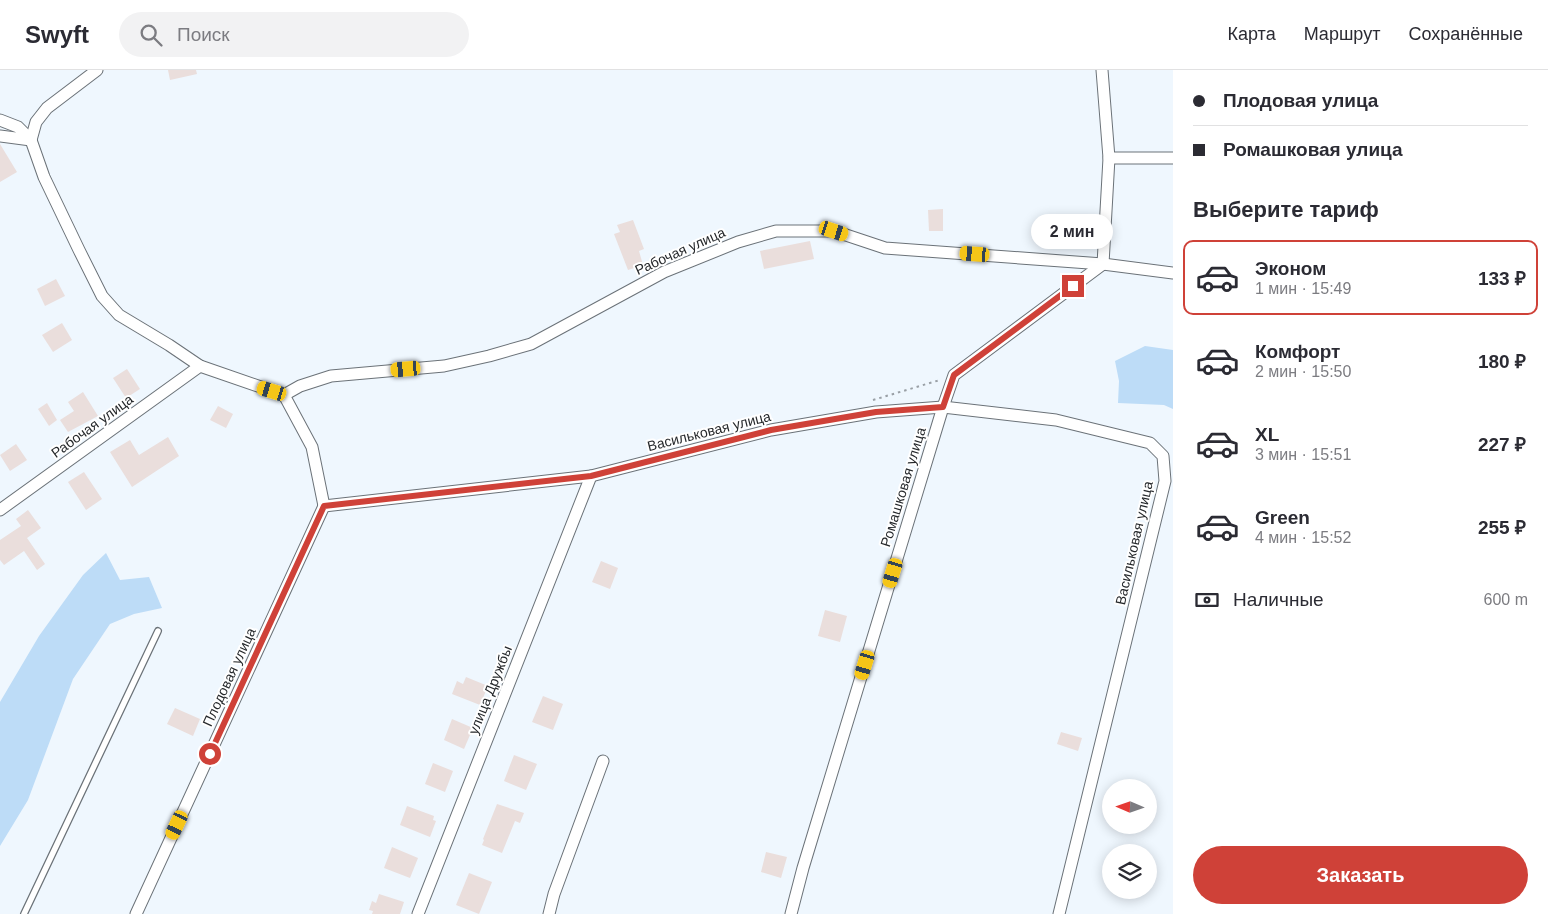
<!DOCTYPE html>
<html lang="ru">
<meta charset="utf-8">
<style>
:root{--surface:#fff;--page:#f2f2f3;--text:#2b2b33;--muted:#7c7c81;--line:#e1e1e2;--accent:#cf4138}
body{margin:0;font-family:Arial,sans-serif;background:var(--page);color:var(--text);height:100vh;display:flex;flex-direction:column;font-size:19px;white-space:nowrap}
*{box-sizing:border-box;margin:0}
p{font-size:16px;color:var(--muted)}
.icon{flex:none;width:28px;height:28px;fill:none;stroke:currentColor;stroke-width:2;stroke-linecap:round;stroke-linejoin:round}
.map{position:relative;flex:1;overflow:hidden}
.side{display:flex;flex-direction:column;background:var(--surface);width:375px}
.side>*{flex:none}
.guide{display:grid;align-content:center;height:110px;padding:0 20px;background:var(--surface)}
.needle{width:32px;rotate:272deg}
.fabs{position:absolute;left:1102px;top:709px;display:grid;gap:10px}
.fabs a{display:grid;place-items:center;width:55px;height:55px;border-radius:50%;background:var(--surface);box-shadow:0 2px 12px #0003;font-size:25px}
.end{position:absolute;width:22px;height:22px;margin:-11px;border:6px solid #cf4138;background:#fff;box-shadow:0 0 0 2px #fff}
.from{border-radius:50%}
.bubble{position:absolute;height:35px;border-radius:18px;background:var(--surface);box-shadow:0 2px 12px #0003;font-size:16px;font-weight:800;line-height:35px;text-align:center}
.car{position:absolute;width:15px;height:30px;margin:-15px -8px;border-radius:6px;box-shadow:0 0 4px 1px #0007;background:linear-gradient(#f5c518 24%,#345 0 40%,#f5c518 0 76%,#345 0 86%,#f5c518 0)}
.guide b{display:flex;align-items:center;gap:18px;height:48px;font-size:19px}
.guide b+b{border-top:1px solid var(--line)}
.guide i{width:12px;height:12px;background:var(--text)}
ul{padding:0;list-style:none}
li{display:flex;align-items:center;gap:15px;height:75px;margin:0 10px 8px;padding:0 10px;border:2px solid transparent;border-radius:10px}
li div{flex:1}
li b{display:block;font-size:19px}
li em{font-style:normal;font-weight:800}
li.current{border-color:var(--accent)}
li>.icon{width:45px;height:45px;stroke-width:1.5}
h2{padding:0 20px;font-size:22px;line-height:60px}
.pay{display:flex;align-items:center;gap:12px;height:55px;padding:0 20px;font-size:19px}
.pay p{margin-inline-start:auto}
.cta{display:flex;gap:10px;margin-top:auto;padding:10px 20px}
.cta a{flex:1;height:58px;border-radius:30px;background:var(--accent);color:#fff;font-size:20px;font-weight:800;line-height:58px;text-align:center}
header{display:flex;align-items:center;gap:30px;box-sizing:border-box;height:70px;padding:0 25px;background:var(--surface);border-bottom:1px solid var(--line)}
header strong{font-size:24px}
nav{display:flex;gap:28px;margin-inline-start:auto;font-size:18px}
.search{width:350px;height:45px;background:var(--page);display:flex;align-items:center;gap:12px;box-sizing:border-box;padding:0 18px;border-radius:28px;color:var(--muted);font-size:19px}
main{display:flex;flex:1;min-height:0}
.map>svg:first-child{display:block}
.green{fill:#bddcf7}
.building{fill:#eadedc}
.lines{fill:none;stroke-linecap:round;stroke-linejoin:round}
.lane-casing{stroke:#6b7278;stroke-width:8}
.street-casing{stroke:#6b7278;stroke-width:13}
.path{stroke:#9aa0a6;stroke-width:2;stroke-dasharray:2.5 4;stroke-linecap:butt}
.lane{stroke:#fff;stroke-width:5.5}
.street{stroke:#fff;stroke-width:11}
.route{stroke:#cf4138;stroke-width:6}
.labels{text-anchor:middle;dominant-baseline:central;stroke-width:4;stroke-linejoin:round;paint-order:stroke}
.street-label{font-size:14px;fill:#25282b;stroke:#fff}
</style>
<header>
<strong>Swyft</strong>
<div class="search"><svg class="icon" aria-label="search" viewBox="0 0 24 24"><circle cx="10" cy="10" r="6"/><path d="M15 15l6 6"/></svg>Поиск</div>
<nav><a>Карта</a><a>Маршрут</a><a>Сохранённые</a></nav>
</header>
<main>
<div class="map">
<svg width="1173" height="844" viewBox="0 0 1173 844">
<rect width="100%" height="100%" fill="#eff7fe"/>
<g class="green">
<path d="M 1145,276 L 1173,280 L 1173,339 L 1164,335 L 1118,333 L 1119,311 L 1115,291 Z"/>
<path d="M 106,483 L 120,510 L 149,507 L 162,538 L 134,544 L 110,554 L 73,609 L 28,730 L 0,776 L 0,632 L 39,566 L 83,505 Z"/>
</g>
<g class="building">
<path d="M 168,0 L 196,0 L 197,4 L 170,10 Z"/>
<path d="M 0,74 L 17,102 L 0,112 Z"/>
<path d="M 943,139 L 943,161 L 929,161 L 928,140 Z"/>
<path d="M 633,150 L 644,179 L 639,181 L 643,195 L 628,200 L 614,164 L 620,162 L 617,155 Z"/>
<path d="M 810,171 L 814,189 L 764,199 L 760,181 Z"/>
<path d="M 56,209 L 65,226 L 45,236 L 37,219 Z"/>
<path d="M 62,253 L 72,270 L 53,282 L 42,265 Z"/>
<path d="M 127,299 L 140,319 L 126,328 L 113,308 Z"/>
<path d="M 83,322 L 98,346 L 68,362 L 60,350 L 74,341 L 68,332 Z"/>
<path d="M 47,333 L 57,350 L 49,356 L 38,339 Z"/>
<path d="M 218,336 L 233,344 L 226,358 L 210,350 Z"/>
<path d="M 168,367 L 179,386 L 132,417 L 110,382 L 130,370 L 139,385 Z"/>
<path d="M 16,374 L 27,390 L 10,401 L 0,385 Z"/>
<path d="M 84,402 L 102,429 L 86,440 L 68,412 Z"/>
<path d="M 28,440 L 41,458 L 27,468 L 45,494 L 37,500 L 24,481 L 4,495 L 0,490 L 0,470 L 21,456 L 16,449 Z"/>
<path d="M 601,491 L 618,498 L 610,519 L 592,512 Z"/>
<path d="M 825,540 L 847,546 L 840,572 L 818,566 Z"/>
<path d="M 466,607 L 488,616 L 480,635 L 452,624 L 457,611 L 463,614 Z"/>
<path d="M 543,626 L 563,634 L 553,660 L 532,652 Z"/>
<path d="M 175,638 L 200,649 L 193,666 L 167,654 Z"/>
<path d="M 452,649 L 473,658 L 464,679 L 444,670 Z"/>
<path d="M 1061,662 L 1082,668 L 1078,681 L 1057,674 Z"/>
<path d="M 514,685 L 537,694 L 526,720 L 504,711 Z"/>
<path d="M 433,693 L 453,701 L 445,722 L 425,714 Z"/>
<path d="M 497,734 L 524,743 L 520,753 L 515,751 L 502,783 L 482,775 L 484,770 L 483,769 Z"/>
<path d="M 407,736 L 434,746 L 433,750 L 436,751 L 430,767 L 400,755 Z"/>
<path d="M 392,777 L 418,788 L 410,808 L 384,798 Z"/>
<path d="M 766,782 L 787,787 L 781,808 L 761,802 Z"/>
<path d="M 469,803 L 492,812 L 479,844 L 456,835 Z"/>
<path d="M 379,824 L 404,832 L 400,844 L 372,844 L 373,841 L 369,840 L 372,831 L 376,833 Z"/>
</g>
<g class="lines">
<g class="lane-casing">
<path id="lane" d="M 24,844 L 158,561"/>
</g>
<g class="street-casing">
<g id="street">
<path d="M 0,50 L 18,57 L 31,70 L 44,107 L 79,180 L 102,226 L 119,245 L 169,275 L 200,296 L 284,325 L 312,377 L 324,436"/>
<path d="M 0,66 L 31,70"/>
<path d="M 31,70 L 36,52 L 47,38 L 97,0"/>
<path d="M 1109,88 L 1173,88"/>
<path d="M 284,325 L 300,316 L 331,306 L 444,296 L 489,286 L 531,274 L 664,202 L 738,172 L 776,161 L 834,161 L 885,178 L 1103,194 L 1173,203"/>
<path d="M 324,436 L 591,406 L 771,360 L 876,342 L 943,337 L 1056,350 L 1150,373 L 1163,386 L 1165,411 L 1059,844"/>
<path d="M 0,440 L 200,296"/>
<path d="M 136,844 L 324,436"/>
<path d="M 418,844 L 591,406"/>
<path d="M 549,844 L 554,824 L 603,691"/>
<path d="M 791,844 L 803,798 L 943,337 L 954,305 L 1103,194 L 1109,88 L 1102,0"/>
</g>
</g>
<path class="path" d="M 873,330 L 940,310"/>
<use href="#lane" class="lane"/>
<use href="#street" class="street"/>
</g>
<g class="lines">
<path class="route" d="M 210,684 L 324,436 L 591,406 L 771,360 L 876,342 L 943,337 L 954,305 L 1073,216"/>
</g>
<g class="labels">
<g class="street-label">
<text transform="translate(680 181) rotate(-24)">Рабочая улица</text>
<text transform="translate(92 356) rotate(-36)">Рабочая улица</text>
<text transform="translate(709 361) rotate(-14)">Васильковая улица</text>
<text transform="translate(903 417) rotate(-73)">Ромашковая улица</text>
<text transform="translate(1134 473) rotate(-77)">Васильковая улица</text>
<text transform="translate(229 607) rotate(-65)">Плодовая улица</text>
<text transform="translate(490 620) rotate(-68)">улица Дружбы</text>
</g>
</g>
</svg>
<div class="fabs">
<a><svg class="needle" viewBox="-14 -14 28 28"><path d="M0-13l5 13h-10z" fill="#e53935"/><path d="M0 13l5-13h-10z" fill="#7c7c81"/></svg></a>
<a><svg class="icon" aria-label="layers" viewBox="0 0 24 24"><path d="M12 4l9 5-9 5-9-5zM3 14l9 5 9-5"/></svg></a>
</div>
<i class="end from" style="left:210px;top:684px"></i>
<i class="end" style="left:1073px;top:216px"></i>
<div class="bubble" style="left:1031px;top:144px;width:82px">2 мин</div>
<i class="car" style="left:834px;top:161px;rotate:108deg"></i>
<i class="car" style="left:975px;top:184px;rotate:274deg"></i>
<i class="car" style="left:406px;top:299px;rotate:265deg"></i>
<i class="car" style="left:272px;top:321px;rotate:287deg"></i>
<i class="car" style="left:893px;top:503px;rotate:197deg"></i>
<i class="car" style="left:865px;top:595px;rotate:197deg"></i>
<i class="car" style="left:177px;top:755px;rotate:205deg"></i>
</div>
<section class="side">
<div class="guide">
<b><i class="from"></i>Плодовая улица</b>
<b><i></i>Ромашковая улица</b>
</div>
<h2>Выберите тариф</h2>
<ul>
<li class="current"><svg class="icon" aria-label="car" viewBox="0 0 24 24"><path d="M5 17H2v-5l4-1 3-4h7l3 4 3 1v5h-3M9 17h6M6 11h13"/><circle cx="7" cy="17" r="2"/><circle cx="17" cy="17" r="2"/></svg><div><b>Эконом</b><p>1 мин · 15:49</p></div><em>133 ₽</em></li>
<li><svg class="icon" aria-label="car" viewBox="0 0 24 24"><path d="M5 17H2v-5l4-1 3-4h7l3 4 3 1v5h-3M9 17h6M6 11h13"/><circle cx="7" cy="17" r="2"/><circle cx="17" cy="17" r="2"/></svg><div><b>Комфорт</b><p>2 мин · 15:50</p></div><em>180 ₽</em></li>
<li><svg class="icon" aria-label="car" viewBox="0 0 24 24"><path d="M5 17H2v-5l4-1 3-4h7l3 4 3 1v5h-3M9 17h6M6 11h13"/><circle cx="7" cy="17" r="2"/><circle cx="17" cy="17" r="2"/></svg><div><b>XL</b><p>3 мин · 15:51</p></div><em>227 ₽</em></li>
<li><svg class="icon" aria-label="car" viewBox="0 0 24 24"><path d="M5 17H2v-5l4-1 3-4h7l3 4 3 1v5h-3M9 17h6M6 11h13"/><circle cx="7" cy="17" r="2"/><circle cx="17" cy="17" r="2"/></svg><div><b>Green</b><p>4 мин · 15:52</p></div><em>255 ₽</em></li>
</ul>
<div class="pay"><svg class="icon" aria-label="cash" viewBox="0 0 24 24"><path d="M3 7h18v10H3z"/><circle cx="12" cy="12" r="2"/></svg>Наличные<p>600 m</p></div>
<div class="cta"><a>Заказать</a></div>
</section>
</main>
